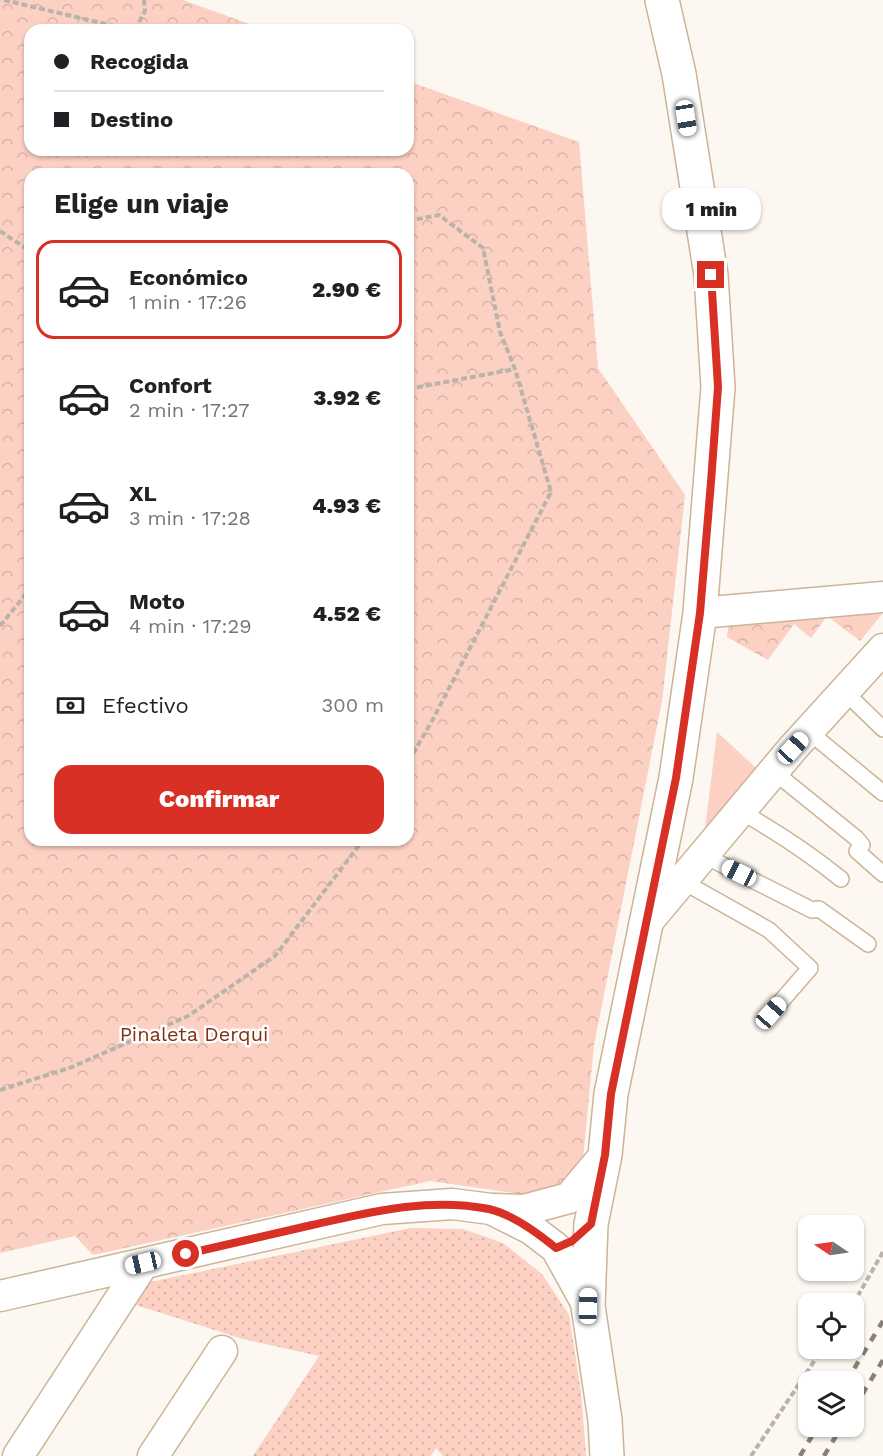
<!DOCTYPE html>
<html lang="es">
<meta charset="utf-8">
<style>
:root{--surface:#fff;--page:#f2f2f2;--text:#202124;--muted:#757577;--line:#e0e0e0;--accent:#d93025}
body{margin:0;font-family:"Work Sans",sans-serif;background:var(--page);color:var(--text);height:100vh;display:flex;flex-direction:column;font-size:22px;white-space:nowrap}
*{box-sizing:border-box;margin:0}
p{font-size:20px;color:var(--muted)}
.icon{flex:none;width:33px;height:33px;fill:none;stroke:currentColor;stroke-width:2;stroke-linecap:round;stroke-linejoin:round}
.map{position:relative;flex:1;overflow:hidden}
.details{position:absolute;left:24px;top:168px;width:390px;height:678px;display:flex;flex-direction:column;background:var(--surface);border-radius:18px;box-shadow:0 2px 4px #0004}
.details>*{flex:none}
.banner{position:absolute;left:24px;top:24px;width:390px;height:132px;border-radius:18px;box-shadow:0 2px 4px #0004;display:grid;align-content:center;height:132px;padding:0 30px;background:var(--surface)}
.needle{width:39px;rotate:283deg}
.controls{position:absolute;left:798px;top:1215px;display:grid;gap:12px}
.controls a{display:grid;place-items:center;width:66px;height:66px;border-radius:12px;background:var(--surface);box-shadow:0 2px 4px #0004;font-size:30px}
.end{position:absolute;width:27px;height:27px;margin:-14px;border:8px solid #d93025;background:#fff;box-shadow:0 0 0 3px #fff}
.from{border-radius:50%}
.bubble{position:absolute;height:42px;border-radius:18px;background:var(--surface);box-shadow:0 2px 4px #0004;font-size:20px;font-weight:800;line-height:42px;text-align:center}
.car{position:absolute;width:18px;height:36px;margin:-18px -9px;border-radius:8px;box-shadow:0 0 4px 2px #0007;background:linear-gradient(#fff 24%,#345 0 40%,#fff 0 76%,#345 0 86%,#fff 0)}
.banner b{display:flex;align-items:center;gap:21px;height:57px;font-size:22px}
.banner b+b{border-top:2px solid var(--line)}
.banner i{width:15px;height:15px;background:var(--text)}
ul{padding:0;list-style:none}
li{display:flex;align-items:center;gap:18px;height:99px;margin:0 12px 9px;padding:0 18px;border:3px solid transparent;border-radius:18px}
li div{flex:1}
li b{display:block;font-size:22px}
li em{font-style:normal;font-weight:800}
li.active{border-color:var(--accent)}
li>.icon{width:54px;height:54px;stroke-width:1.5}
h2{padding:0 30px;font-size:27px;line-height:72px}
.pay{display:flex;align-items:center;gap:15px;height:66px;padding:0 30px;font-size:22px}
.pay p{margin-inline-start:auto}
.button{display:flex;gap:12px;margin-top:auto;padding:12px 30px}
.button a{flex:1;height:69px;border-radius:18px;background:var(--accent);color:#fff;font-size:24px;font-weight:800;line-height:69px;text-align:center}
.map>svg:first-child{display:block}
.grass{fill:url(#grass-dots)}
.park{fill:url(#park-crowns);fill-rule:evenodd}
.garden{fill:#fcd0c3}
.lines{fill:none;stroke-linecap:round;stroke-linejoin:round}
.lane-casing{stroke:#ccb496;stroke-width:18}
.street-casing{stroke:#ccb496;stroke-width:33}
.secondary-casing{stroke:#ccb496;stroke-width:36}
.path{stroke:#b9b3ab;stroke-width:4;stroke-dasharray:6 3;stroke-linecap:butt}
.lane{stroke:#fff;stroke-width:15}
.street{stroke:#fff;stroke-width:30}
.secondary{stroke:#fff;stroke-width:33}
.rail{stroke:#898178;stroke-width:4.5;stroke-dasharray:8 8;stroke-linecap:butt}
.route{stroke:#d93025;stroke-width:8}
.labels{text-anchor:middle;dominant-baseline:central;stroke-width:5;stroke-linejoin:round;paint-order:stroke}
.park-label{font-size:20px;fill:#7f3017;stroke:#fff}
</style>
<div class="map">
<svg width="883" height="1456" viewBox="0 0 883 1456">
<defs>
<pattern id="grass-dots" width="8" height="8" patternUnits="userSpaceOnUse" patternTransform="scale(1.5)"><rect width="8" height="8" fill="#fcd0c3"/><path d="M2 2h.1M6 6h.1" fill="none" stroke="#d9b3a7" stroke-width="1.8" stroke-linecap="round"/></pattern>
<pattern id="park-crowns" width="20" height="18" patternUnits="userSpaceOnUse" patternTransform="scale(1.5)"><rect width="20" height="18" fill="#fcd0c3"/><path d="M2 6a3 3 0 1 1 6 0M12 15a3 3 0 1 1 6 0" fill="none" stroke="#d9b3a7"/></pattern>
</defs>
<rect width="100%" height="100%" fill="#fcf7f1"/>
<path class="grass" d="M 411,1228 L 463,1229 L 503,1243 L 542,1274 L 569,1315 L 581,1392 L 586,1456 L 443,1456 L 436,1448 L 431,1456 L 253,1456 L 319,1356 L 243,1339 L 136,1305 L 150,1282 Z"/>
<g class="park">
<path d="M 0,0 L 183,0 L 266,30 L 30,30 L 30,150 L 408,150 L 408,81 L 579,142 L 598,368 L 685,495 L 662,701 L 594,1045 L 583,1159 L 556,1199 L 430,1181 L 93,1255 L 75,1236 L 0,1253 ZM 30,174 L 408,174 L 408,840 L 30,840 Z"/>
<path d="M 883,607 L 883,613 L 860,641 L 827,616 L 811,638 L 794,624 L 768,660 L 727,637 L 729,622 Z"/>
</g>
<path class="garden" d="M 717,732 L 756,768 L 704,837 Z"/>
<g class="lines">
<g class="lane-casing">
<g id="lane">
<path d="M 845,692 L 883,729"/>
<path d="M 808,731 L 883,793"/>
<path d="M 773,771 L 856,838 L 862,845 L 857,851 L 883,874"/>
<path d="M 740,811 C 775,831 809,853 841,879"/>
<path d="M 703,855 L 812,910 L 819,909 L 868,944"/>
<path d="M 682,881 L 769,930 L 810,968 L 771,1013"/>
</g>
</g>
<g class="street-casing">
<g id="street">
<path d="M 700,613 L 883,597"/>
<path d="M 644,926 L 793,748 L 883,649"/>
<path d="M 494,1209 L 524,1210 L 569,1198 L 605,1155"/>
<path d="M 0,1296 L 382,1209 L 452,1204 L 491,1209 L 531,1229 L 556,1248 L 588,1306"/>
<path d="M 18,1456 L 143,1264"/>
<path d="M 153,1456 L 222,1351"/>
</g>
</g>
<g class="secondary-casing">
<path id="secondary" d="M 607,1456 L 605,1420 L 588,1306 L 591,1224 L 605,1155 L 611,1094 L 676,778 L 700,613 L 718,387 L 711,275 L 679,74 L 662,0"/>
</g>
<g class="path">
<path d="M 4,0 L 131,30"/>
<path d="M 135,30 L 145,11 L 144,0"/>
<path d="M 408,221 L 439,215 L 483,248 L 500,332 L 515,369 L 551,492 L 432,721 L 408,762"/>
<path d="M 0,231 L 30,251"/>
<path d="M 408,389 L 515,369"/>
<path d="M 0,626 L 30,589"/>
<path d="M 0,1090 L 72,1067 L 188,1016 L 275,956 L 363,840"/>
<path d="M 853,1304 L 883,1252"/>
<path d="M 751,1456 L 823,1348"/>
</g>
<use href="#lane" class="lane"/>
<use href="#street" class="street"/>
<use href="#secondary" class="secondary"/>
<g class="rail">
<path d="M 846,1382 L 883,1321"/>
<path d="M 854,1408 L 883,1360"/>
<path d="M 800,1456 L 818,1426"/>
<path d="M 824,1456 L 842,1426"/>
</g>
</g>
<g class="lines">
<path class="route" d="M 186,1254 C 228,1244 270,1235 312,1225 C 370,1212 429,1197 489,1209 C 511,1214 539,1234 556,1248 L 572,1241 L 591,1224 L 605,1155 L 611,1094 L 676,778 L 700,613 L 711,482 L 718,387 L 711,275"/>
</g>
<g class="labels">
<g class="park-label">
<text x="194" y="1034">Pinaleta Derqui</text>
</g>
</g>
</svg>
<div class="controls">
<a><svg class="needle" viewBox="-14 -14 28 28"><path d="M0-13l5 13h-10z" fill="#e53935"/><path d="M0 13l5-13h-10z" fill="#757577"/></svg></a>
<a><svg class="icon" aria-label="locate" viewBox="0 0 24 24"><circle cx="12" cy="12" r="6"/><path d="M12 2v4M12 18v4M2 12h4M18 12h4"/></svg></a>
<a><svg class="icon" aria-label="layers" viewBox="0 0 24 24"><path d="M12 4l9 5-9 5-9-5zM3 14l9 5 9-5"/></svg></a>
</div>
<i class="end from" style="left:186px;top:1254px"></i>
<i class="end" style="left:711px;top:275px"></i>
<div class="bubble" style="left:662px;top:188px;width:99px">1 min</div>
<i class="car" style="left:686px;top:118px;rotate:171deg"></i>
<i class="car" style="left:793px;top:748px;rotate:43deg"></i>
<i class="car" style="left:739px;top:873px;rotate:296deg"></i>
<i class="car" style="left:771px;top:1013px;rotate:41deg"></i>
<i class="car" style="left:143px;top:1263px;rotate:257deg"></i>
<i class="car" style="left:588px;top:1306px;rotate:1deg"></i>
<div class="banner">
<b><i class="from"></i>Recogida</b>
<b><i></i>Destino</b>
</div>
<section class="details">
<h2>Elige un viaje</h2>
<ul>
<li class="active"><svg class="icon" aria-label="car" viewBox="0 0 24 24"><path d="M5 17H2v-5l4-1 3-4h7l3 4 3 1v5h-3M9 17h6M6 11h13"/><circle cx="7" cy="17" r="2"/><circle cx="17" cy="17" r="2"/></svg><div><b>Económico</b><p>1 min · 17:26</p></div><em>2.90 €</em></li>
<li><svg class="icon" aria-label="car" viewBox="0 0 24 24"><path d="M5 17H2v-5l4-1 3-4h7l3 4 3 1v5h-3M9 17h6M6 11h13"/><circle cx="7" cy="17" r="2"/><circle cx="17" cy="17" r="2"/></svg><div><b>Confort</b><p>2 min · 17:27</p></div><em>3.92 €</em></li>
<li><svg class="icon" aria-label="car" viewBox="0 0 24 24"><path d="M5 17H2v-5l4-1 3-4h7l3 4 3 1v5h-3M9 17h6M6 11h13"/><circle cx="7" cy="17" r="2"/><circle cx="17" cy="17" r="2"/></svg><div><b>XL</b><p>3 min · 17:28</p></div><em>4.93 €</em></li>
<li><svg class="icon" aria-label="car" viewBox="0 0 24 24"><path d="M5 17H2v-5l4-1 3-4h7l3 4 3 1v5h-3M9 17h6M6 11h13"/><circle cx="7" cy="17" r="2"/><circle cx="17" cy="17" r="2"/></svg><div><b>Moto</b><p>4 min · 17:29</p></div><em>4.52 €</em></li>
</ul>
<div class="pay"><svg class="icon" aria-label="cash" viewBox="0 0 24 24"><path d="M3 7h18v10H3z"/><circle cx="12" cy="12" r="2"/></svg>Efectivo<p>300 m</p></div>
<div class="button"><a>Confirmar</a></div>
</section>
</div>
